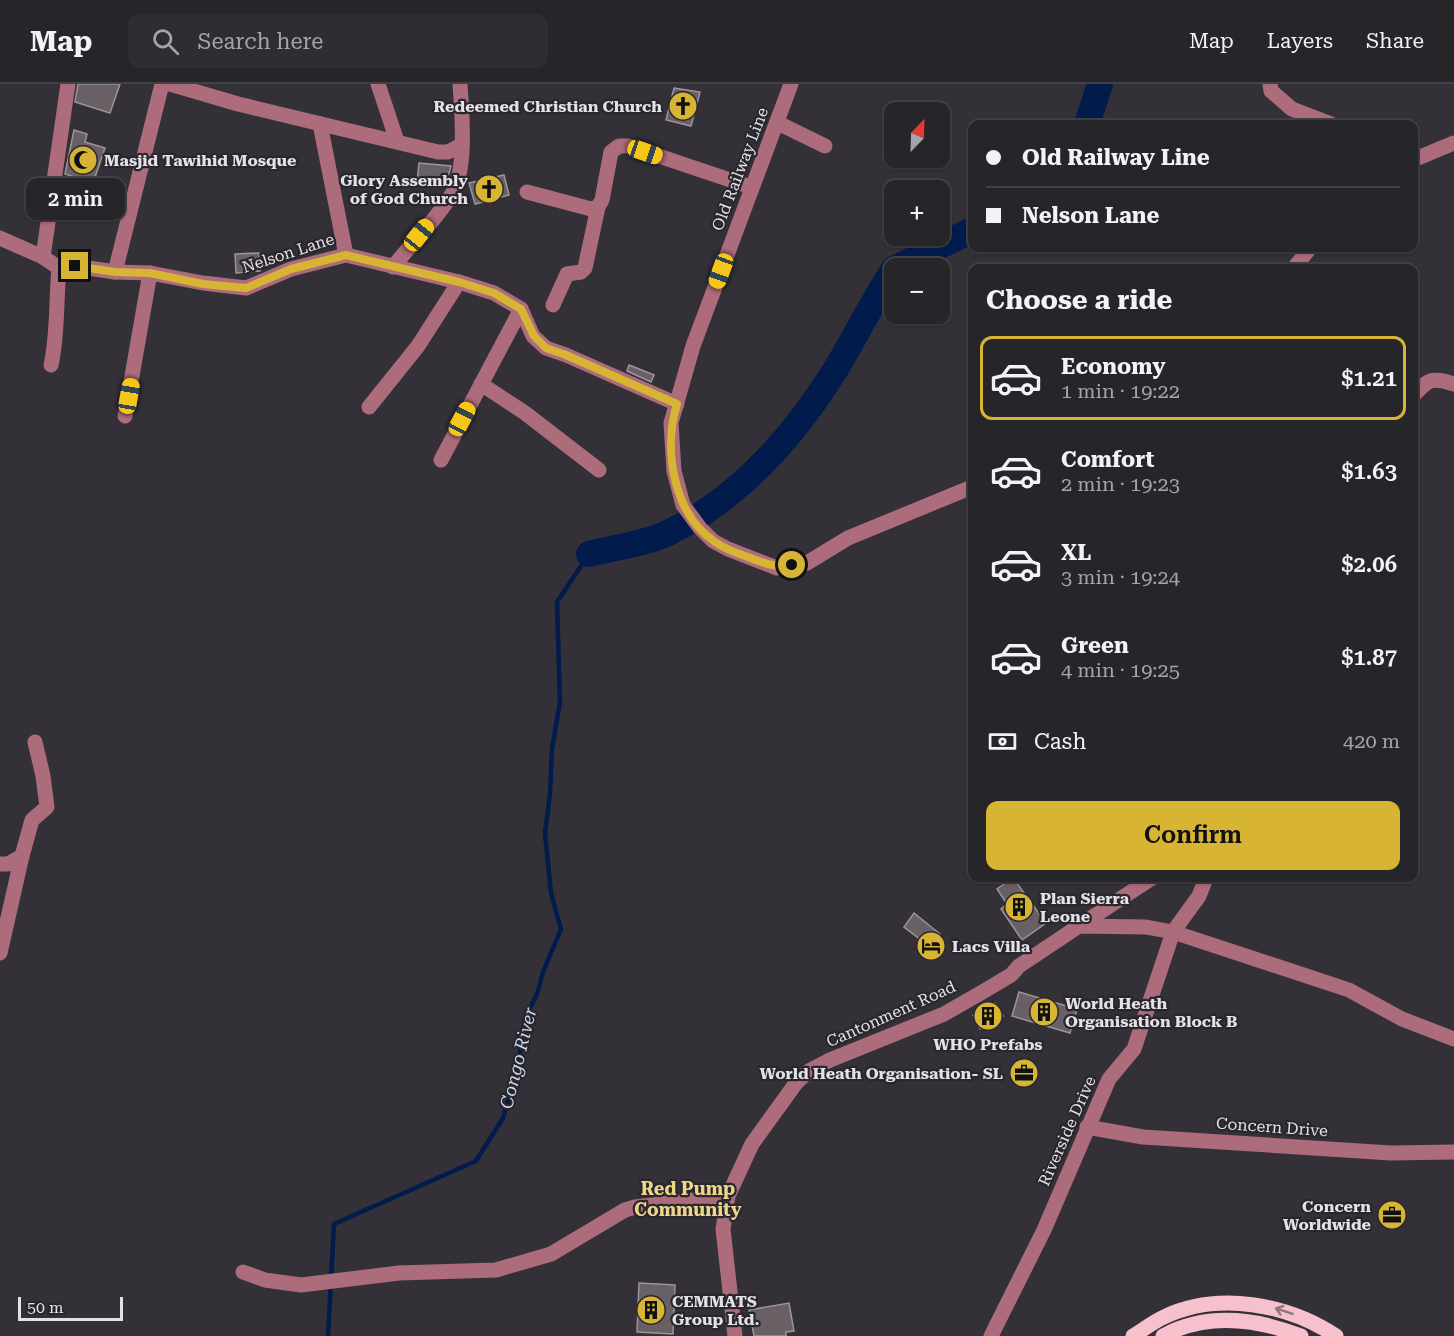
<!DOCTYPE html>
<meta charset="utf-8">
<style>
:root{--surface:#262529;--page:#2e2d31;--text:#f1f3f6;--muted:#a4a5a8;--line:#424246;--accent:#d7b434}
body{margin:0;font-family:"Roboto Serif",serif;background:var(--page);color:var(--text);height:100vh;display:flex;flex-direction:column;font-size:22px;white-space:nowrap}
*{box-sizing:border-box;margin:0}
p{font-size:20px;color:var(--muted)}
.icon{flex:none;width:33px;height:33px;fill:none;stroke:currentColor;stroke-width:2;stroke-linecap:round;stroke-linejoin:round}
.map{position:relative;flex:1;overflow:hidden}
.sheet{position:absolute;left:968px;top:180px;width:450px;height:618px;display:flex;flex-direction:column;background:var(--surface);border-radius:12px;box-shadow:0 2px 4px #0004,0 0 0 2px var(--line)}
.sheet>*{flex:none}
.hud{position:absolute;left:968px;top:36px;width:450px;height:132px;border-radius:12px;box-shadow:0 2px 4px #0004,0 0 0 2px var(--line);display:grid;align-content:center;height:132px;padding:0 18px;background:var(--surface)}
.needle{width:39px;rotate:23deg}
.fabs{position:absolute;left:884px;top:18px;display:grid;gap:12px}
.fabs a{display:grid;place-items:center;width:66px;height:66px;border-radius:12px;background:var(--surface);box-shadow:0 2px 4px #0004,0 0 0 2px var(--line);font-size:30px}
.scale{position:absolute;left:18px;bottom:15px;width:105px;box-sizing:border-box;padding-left:6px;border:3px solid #e3e2e6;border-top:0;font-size:16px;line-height:21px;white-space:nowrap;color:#e3e2e6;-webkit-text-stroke:4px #29272d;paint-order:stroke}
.end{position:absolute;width:27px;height:27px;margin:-14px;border:8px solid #d7b434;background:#111;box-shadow:0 0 0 3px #111}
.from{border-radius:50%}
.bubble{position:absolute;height:42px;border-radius:12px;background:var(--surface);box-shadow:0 2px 4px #0004,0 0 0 2px var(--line);font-size:20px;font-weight:600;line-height:42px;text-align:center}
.car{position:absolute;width:18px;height:36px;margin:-18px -9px;border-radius:8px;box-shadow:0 0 4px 2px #0007;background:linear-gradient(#f5c518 24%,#345 0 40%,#f5c518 0 76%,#345 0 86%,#f5c518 0)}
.hud b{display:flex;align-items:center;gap:21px;height:57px;font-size:22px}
.hud b+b{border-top:2px solid var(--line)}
.hud i{width:15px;height:15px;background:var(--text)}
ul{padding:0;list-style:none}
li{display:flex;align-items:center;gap:18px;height:84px;margin:0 12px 9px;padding:0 6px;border:3px solid transparent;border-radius:12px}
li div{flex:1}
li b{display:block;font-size:22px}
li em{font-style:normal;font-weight:600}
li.active{border-color:var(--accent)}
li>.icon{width:54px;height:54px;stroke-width:1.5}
h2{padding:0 18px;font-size:27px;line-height:72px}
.pay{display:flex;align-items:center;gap:15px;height:66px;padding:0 18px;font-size:22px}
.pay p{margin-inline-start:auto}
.cta{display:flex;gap:12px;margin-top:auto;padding:12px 18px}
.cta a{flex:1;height:69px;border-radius:12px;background:var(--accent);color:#111;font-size:24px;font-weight:600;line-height:69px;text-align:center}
header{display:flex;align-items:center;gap:36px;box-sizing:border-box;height:84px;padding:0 30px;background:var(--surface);border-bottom:2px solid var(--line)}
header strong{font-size:28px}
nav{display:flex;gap:33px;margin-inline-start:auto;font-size:21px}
.search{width:420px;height:54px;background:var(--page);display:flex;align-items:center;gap:15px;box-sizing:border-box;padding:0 21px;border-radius:12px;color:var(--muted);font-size:22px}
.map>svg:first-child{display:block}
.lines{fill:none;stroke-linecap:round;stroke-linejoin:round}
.stream{stroke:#001b4c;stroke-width:4.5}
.river{stroke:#001b4c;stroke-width:26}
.building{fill:#686064;stroke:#9d9499;stroke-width:1.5}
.minor{stroke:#ac6c7b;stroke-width:15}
.major{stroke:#f6c1cc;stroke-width:15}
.oneway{stroke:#90747c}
.route{stroke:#d7b434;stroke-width:8}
.labels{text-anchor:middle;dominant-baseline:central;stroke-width:4.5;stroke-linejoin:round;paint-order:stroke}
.poi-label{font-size:16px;font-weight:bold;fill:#e3e2e6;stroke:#29272d;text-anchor:start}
.street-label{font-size:16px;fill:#e3e2e6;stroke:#29272d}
.water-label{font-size:18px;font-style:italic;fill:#cbd8eb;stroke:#29272d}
.neighbourhood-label{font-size:18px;font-weight:bold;fill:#edd689;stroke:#29272d}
</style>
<header>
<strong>Map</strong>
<div class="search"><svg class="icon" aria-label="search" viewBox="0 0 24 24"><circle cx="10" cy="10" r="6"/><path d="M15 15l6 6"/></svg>Search here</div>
<nav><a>Map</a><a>Layers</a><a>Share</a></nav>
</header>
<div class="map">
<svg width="1454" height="1252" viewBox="0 0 1454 1252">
<rect width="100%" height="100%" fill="#333137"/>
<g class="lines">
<path class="stream" d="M 328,1252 L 334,1140 L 476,1077 L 503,1034 L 518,982 L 525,934 L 537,910 L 543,888 L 561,845 L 551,809 L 545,750 L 550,709 L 552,665 L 560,618 L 557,518 L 589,470"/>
<g class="river">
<path d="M 1087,40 L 1100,0"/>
<path d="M 896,184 L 972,146"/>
<path d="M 589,470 C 612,464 648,459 668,449 C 738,415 793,353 834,288 C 855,254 872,218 894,185"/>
</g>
</g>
<g class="building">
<path d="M 78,0 L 120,0 L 110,29 L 75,18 Z"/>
<path d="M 674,4 L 700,8 L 691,42 L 666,36 Z"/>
<path d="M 74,46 L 87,50 L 85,58 L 105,64 L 93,99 L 65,90 Z"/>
<path d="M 419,79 L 451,82 L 446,101 L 417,98 Z"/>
<path d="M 504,91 L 509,111 L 475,120 L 469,99 Z"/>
<path d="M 259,169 L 260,187 L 236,189 L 235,170 Z"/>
<path d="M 629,281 L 654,291 L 651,298 L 627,287 Z"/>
<path d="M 1013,794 L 1046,839 L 1022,856 L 1001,825 L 1007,820 L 997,805 Z"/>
<path d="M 914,829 L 940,850 L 930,863 L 904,843 Z"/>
<path d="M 1019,908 L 1077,925 L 1070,949 L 1012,932 Z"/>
<path d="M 995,919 L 1003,932 L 980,945 L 973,931 Z"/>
<path d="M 639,1199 L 675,1201 L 673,1250 L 637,1248 Z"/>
<path d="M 789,1219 L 794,1247 L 786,1248 L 786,1252 L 754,1252 L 749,1226 Z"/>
</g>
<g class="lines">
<g class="minor">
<path d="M 170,0 L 238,20 L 438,68 L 448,68 L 461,61"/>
<path d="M 378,0 L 397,57"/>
<path d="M 791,0 L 693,262 L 671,339 L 674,387 L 683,421 L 700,444 L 713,457 L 728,465 L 777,484 L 807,479 L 848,454 L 972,403"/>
<path d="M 1270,0 L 1271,7 L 1292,25 L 1331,40"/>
<path d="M 778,39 L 825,62"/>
<path d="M 320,40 L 346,171"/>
<path d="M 1413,76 L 1454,59"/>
<path d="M 527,108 L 591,125 L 598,123 L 602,116 L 611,68 L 619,62 L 629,62 L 751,103"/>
<path d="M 0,154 L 43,173 L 59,184 L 75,182 L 115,188 L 150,189 L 203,199 L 246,204 L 291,185 L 346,171 L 459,198 L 494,209 L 521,225 L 533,252 L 546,264 L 566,271 L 677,320"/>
<path d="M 43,173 L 68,0"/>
<path d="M 393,183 C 412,159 436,136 452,110 C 467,86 462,29 460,0"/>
<path d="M 1294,184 L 1310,164"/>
<path d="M 115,188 L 162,0"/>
<path d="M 553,221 L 567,190 L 581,188 L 585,184 L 598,123"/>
<path d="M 51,281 C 58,250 56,216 59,184"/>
<path d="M 481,300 L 525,329 L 599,386"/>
<path d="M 1413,312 C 1428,295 1431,293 1454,300"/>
<path d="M 369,323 L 418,262 L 459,198"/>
<path d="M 125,332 L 150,189"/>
<path d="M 441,376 L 521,225"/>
<path d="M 0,780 L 8,780 L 22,772 L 32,736 L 47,723 L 43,692 L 35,658"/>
<path d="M 1079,842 L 1152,794"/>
<path d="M 0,869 L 22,772"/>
<path d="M 1087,1043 L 1143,1053 L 1391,1069 L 1454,1068"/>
<path d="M 243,1188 L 265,1196 L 301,1201 L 399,1189 L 496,1186 L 551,1170 L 625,1126 L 635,1123 L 728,1112"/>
<path d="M 735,1252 L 723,1145 L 728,1112 L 752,1060 L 796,999 L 809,987 L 830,976 L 944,930 L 979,910 L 1011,891 L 1019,882 L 1079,842 L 1146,843 L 1173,848 L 1349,906 L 1402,935 L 1454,955"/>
<path d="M 991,1252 L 1044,1146 L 1109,995 L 1134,965 L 1173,848 L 1199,812 L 1206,794"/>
</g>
<g class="major">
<path d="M 1133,1252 C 1143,1246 1153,1238 1164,1233 C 1218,1207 1288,1220 1336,1252"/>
<path d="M 1163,1252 C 1207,1228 1257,1235 1301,1252"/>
</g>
</g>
<defs><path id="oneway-shaft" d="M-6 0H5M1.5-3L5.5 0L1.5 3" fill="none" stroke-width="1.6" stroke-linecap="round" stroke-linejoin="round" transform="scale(1.5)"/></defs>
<use class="oneway" href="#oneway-shaft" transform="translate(1284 1227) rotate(-162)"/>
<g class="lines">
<path class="route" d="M 75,182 L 115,188 L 150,189 L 203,200 L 246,204 L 291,185 L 346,171 L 459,198 L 494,209 L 521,225 L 534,252 L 546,264 L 566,271 L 677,320 C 663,365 673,430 715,458 C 725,465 736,469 748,473 C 764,479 775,484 792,481"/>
</g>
<defs>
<g id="church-disc" transform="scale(1.5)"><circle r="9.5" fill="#d7b434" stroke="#29272d"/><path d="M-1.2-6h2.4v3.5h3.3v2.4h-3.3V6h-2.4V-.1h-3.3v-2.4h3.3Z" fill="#111"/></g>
<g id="mosque-disc" transform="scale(1.5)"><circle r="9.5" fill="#d7b434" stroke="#29272d"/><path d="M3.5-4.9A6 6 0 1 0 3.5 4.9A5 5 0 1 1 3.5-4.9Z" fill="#111"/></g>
<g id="building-disc" transform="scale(1.5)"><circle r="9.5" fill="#d7b434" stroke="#29272d"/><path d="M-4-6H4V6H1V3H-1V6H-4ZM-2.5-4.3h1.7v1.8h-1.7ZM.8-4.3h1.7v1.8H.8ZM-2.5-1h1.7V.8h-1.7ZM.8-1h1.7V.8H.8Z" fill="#111"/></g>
<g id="hotel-disc" transform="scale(1.5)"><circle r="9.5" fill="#d7b434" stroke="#29272d"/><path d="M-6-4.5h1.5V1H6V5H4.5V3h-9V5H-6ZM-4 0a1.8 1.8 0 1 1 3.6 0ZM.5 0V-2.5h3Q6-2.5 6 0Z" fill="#111"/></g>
<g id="office-disc" transform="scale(1.5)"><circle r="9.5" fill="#d7b434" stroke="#29272d"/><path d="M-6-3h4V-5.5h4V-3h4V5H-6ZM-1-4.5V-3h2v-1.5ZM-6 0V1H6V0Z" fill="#111"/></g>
</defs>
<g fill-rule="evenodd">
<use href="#church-disc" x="683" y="22"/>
<use href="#mosque-disc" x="83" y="76"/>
<use href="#church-disc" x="489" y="105"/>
<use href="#building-disc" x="1019" y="823"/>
<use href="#hotel-disc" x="931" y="862"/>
<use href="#building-disc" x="1044" y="928"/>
<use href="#building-disc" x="988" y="932"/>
<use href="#office-disc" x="1024" y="989"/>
<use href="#office-disc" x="1392" y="1131"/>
<use href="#building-disc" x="651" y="1226"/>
</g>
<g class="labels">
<g class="poi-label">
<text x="662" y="22" text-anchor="end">Redeemed Christian Church</text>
<text x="104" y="76">Masjid Tawihid Mosque</text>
<text x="468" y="96" text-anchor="end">Glory Assembly<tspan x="468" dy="18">of God Church</tspan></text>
<text x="1040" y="814">Plan Sierra<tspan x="1040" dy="18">Leone</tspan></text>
<text x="952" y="862">Lacs Villa</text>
<text x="1065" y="919">World Heath<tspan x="1065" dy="18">Organisation Block B</tspan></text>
<text x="988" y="960" text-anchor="middle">WHO Prefabs</text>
<text x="1003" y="989" text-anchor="end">World Heath Organisation- SL</text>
<text x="1371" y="1122" text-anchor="end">Concern<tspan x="1371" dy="18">Worldwide</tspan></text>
<text x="672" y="1217">CEMMATS<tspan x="672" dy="18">Group Ltd.</tspan></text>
</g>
<g class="street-label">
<text transform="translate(740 85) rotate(-69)">Old Railway Line</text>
<text transform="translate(288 169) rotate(-18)">Nelson Lane</text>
<text transform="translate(891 930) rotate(-24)">Cantonment Road</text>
<text transform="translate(1272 1043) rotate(4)">Concern Drive</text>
<text transform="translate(1067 1047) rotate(-66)">Riverside Drive</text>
</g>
<g class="water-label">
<text transform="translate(518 974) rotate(-76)">Congo River</text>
</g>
<g class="neighbourhood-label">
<text x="688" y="1104">Red Pump<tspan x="688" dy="21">Community</tspan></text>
</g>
</g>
</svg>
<div class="fabs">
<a><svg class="needle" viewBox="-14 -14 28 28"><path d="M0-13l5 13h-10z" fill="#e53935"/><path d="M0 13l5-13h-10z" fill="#a4a5a8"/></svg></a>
<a>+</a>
<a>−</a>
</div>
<div class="scale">50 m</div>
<i class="end from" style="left:792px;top:481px"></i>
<i class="end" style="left:75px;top:182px"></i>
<div class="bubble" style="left:26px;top:94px;width:99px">2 min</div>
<i class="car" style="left:645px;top:68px;rotate:109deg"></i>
<i class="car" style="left:419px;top:151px;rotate:39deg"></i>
<i class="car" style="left:721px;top:187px;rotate:200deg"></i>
<i class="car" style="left:129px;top:312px;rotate:10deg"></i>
<i class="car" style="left:462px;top:335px;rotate:28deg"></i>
<div class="hud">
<b><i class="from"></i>Old Railway Line</b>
<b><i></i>Nelson Lane</b>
</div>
<section class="sheet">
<h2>Choose a ride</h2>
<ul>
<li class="active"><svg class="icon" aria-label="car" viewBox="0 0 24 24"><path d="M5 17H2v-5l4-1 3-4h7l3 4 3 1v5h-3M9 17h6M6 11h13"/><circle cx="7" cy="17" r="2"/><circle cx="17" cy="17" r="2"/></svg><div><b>Economy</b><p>1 min · 19:22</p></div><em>$1.21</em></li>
<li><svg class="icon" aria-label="car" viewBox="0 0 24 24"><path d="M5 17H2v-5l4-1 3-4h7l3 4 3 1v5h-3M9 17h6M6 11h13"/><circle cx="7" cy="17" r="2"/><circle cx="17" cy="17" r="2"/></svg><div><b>Comfort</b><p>2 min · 19:23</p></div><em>$1.63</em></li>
<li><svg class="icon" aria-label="car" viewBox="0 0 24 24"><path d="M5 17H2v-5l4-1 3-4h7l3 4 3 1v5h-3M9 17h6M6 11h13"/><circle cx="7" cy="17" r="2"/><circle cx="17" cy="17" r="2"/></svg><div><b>XL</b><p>3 min · 19:24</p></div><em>$2.06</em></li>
<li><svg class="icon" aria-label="car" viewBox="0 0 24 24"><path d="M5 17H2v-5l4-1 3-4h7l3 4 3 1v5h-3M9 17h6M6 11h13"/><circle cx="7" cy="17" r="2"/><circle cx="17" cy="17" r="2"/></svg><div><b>Green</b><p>4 min · 19:25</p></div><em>$1.87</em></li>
</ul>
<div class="pay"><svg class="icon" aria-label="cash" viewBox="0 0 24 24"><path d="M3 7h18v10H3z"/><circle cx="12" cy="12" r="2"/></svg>Cash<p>420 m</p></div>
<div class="cta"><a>Confirm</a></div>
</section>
</div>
